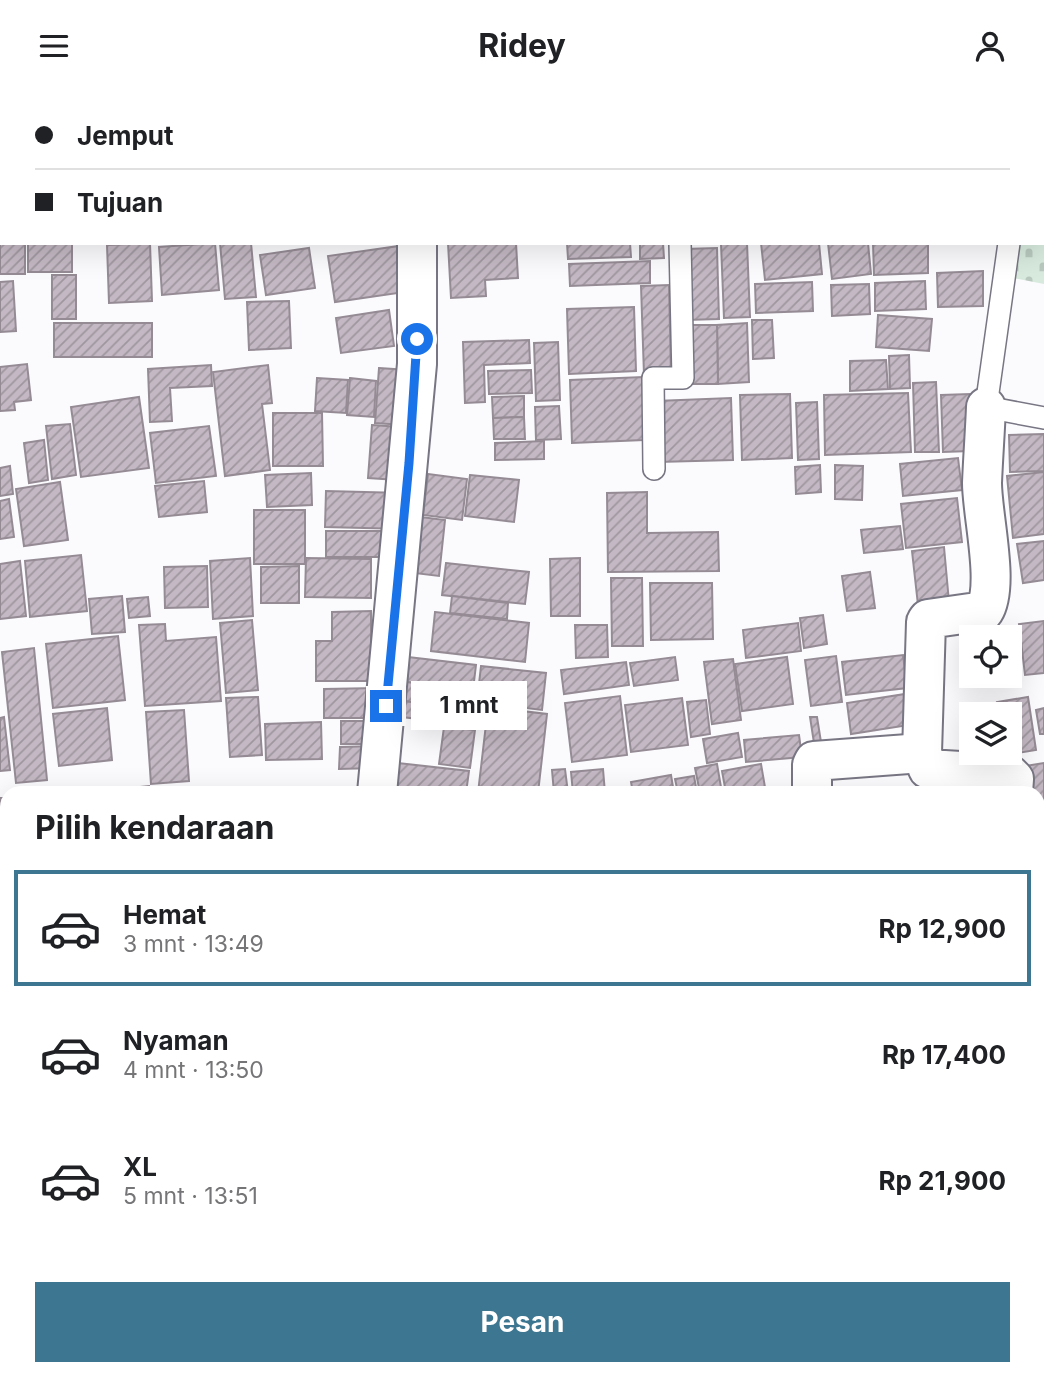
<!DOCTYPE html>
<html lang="id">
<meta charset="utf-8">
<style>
:root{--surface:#fff;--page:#f2f2f2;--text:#202124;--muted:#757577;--line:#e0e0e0;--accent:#3d7690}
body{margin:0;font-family:Inter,sans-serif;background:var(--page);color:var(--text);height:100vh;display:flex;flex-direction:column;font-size:26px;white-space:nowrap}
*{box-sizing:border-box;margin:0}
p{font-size:23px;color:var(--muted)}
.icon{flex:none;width:38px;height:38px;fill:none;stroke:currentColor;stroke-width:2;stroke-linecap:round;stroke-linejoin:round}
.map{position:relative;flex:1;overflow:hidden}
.sheet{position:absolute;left:0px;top:695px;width:1045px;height:590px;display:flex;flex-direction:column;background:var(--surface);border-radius:21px 21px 0 0;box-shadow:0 7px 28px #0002}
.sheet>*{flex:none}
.top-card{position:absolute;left:0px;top:0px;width:1045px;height:154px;box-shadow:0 7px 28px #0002;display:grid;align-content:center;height:154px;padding:0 35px;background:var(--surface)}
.fabs{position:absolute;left:959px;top:534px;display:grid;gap:14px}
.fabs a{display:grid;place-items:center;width:63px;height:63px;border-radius:0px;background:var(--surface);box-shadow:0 7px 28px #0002;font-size:35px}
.end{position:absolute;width:32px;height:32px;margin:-16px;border:9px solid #1a73e8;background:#fff;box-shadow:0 0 0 4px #fff}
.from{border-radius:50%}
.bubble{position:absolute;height:49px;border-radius:0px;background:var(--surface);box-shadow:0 7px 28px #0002;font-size:23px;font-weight:700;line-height:49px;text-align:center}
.top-card b{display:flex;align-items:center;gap:24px;height:66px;font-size:26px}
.top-card b+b{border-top:2px solid var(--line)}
.top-card i{width:18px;height:18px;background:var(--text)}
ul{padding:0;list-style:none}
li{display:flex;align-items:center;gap:21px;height:116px;margin:0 14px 10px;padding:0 21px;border:4px solid transparent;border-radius:0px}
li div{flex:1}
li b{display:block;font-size:26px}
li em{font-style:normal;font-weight:700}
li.current{border-color:var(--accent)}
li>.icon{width:63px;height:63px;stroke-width:1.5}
h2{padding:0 35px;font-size:32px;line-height:84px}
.cta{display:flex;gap:14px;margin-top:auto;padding:14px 35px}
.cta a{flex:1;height:80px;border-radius:0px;background:var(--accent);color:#fff;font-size:28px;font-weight:700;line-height:80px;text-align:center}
header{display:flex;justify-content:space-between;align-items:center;height:91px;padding:0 35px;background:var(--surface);font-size:32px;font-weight:700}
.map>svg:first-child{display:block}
.cemetery{fill:url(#cemetery-stones)}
.building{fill:url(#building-hatch);stroke:#958b95;stroke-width:2}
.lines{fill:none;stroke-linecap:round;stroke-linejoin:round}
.service-casing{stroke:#787683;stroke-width:24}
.minor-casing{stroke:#787683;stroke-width:42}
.service{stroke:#fff;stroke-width:21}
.minor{stroke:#fff;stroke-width:38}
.route{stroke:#1a73e8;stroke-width:9}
</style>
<header><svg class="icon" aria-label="menu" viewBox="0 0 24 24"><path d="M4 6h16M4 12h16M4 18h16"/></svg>Ridey<svg class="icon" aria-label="person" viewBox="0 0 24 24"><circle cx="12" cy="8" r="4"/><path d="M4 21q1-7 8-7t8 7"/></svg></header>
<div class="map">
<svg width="1044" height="1283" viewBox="0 0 1044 1283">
<defs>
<pattern id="cemetery-stones" width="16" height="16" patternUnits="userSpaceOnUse" patternTransform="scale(1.75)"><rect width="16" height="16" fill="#d7eadd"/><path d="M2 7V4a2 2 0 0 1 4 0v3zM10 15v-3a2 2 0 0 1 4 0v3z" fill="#b9c9bf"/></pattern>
<pattern id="building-hatch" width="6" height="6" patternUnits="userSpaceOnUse" patternTransform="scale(1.75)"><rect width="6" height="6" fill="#c3b8c3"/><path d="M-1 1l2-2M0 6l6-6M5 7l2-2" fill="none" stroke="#9f97a0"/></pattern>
</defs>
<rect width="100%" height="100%" fill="#fbfbfe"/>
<path class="cemetery" d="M 1023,0 L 1044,0 L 1044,193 L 1008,186 L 1010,152 L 1043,152 L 1043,2 L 1023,2 Z"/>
<g class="building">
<path d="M 227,0 L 320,0 L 320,2 L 228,2 Z"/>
<path d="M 0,105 L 2,152 L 25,152 L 25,183 L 0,183 Z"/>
<rect x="28" y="152" width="44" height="29"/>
<path d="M 150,152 L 152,210 L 109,212 L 107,154 Z"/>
<path d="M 215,152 L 219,199 L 162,204 L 159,156 Z"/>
<path d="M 220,152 L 251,152 L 256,206 L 225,208 Z"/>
<path d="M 448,152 L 516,152 L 518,187 L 485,189 L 486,205 L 451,207 Z"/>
<path d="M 567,152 L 630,152 L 631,166 L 568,168 Z"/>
<path d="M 640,152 L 663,152 L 664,167 L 640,168 Z"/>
<path d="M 747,152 L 750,226 L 724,227 L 721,153 Z"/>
<path d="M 761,152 L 819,152 L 822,183 L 765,189 Z"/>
<path d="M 828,152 L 868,152 L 871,183 L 832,188 Z"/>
<path d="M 873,152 L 928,152 L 928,182 L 874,184 Z"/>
<path d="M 399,155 L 405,201 L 335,211 L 328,165 Z"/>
<path d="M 309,157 L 315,197 L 266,204 L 260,164 Z"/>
<path d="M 717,157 L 719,228 L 686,229 L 684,158 Z"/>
<path d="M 650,170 L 650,192 L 570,195 L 569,173 Z"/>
<path d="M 983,180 L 983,215 L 938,216 L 937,182 Z"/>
<rect x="52" y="184" width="24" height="44"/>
<path d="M 13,190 L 16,240 L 0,241 L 0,191 Z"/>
<path d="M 925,190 L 926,218 L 875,220 L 875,192 Z"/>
<path d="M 812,191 L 813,220 L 756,222 L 755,193 Z"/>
<path d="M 869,193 L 870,223 L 832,225 L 831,194 Z"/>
<path d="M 669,194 L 671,283 L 644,284 L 641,195 Z"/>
<path d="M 289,210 L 291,257 L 249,259 L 247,211 Z"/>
<path d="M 634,216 L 636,280 L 569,283 L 567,218 Z"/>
<path d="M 389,219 L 394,255 L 341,262 L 336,227 Z"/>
<path d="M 878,224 L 932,228 L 929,260 L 876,256 Z"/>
<path d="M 752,229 L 772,229 L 774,267 L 753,268 Z"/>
<rect x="54" y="232" width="98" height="34"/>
<path d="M 747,232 L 749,291 L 718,293 L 717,234 Z"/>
<path d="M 686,234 L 717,234 L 718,293 L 687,293 Z"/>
<path d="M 529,249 L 530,272 L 484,274 L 485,311 L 465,312 L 463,251 Z"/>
<path d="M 558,251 L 560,309 L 536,310 L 534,252 Z"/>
<path d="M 909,264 L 910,297 L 890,298 L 889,265 Z"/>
<path d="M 886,269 L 888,298 L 850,300 L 850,270 Z"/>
<path d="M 27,273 L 31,309 L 14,311 L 15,319 L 0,320 L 0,276 Z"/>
<path d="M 211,274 L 212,295 L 170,297 L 172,330 L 150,331 L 148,278 Z"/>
<path d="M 268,274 L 272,312 L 262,313 L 270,379 L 225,385 L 213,281 Z"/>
<path d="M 379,277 L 408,279 L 403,334 L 375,332 Z"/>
<path d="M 531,279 L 532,302 L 489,303 L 488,280 Z"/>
<path d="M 643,286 L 644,349 L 572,352 L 570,289 Z"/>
<path d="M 317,287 L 348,289 L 346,322 L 315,320 Z"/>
<path d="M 350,287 L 376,290 L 374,326 L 347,324 Z"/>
<path d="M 936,291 L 939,361 L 915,361 L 913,292 Z"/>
<path d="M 908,302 L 911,361 L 825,364 L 824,304 Z"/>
<path d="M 790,303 L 792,367 L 742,369 L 740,304 Z"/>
<path d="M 970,303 L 971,360 L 943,361 L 941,304 Z"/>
<path d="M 524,305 L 524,326 L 493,327 L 492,306 Z"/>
<path d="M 139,306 L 149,377 L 81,386 L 71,316 Z"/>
<path d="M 731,307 L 733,369 L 658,371 L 656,310 Z"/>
<path d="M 817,311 L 819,368 L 798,369 L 796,312 Z"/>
<path d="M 559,315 L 561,348 L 536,349 L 535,316 Z"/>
<path d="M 273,322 L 322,322 L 323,375 L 273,375 Z"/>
<path d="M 524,326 L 525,348 L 494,348 L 493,327 Z"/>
<path d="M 70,333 L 76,384 L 52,388 L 46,335 Z"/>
<path d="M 372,334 L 401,336 L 397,389 L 368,387 Z"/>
<path d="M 209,335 L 216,385 L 156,392 L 150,342 Z"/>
<path d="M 1044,343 L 1044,380 L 1010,381 L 1009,344 Z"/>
<path d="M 44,349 L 48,389 L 29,392 L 24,352 Z"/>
<path d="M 544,350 L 544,368 L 495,369 L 495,352 Z"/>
<path d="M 958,367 L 962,399 L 903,405 L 900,373 Z"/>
<path d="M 820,374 L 821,401 L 796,403 L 795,376 Z"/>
<path d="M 835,374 L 863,375 L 862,409 L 835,408 Z"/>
<path d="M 10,375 L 13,403 L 0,405 L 0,377 Z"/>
<path d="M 1044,381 L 1044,443 L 1013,447 L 1007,385 Z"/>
<path d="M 311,382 L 312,414 L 267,416 L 265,384 Z"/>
<path d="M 428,383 L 467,388 L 462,429 L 423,424 Z"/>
<path d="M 470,384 L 519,389 L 514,431 L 465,425 Z"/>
<path d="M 204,390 L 207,421 L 159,426 L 155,395 Z"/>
<path d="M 60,391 L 68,449 L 24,455 L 16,398 Z"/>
<path d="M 326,400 L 403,402 L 403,438 L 325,436 Z"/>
<path d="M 647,401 L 647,442 L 718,441 L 719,480 L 608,481 L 607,402 Z"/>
<path d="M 957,407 L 962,451 L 906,457 L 901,413 Z"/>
<path d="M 9,408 L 14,446 L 0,448 L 0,410 Z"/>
<rect x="254" y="419" width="51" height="54"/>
<path d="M 421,426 L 445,429 L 439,485 L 414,482 Z"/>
<path d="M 900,435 L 903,458 L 864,462 L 861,439 Z"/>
<rect x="326" y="440" width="72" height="26"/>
<path d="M 1044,450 L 1044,489 L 1023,492 L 1017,453 Z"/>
<path d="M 944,456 L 949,511 L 918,514 L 912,460 Z"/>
<path d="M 81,464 L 87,520 L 30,526 L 25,470 Z"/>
<path d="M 250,467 L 253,525 L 213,528 L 210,470 Z"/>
<path d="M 306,467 L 371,468 L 371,507 L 305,506 Z"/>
<path d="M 580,467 L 580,525 L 551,525 L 550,468 Z"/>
<path d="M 20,470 L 26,525 L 0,528 L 0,473 Z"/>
<path d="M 446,472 L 529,481 L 525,513 L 442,504 Z"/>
<path d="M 207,475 L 208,516 L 165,517 L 164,476 Z"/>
<path d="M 299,475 L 299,512 L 261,512 L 261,476 Z"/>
<path d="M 870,481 L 875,517 L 847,520 L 842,485 Z"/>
<path d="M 611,487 L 642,487 L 643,555 L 612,555 Z"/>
<path d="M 650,492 L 712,492 L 713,548 L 651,549 Z"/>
<path d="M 122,505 L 125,541 L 92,543 L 89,508 Z"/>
<path d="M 452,505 L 508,512 L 507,528 L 450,522 Z"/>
<path d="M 148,506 L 150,525 L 129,527 L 127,508 Z"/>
<path d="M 371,520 L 371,590 L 316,590 L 316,550 L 332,550 L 332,521 Z"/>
<path d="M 435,521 L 529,532 L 525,571 L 431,560 Z"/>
<path d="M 823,524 L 827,553 L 804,557 L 800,527 Z"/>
<path d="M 252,529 L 258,599 L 226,602 L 220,532 Z"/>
<path d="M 1044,530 L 1044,582 L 1025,584 L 1019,533 Z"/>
<path d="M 798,532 L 801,560 L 746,567 L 743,539 Z"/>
<path d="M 165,533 L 166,550 L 216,546 L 221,610 L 145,615 L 139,534 Z"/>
<path d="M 575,534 L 607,534 L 608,566 L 576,567 Z"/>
<path d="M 118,545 L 125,609 L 53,617 L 46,553 Z"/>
<path d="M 34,557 L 47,689 L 16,692 L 2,561 Z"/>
<path d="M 903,564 L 907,597 L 846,604 L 842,571 Z"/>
<path d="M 836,565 L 842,611 L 811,615 L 805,569 Z"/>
<path d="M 408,566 L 476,574 L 473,599 L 406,591 Z"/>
<path d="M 675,566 L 678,589 L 634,595 L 630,572 Z"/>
<path d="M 787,566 L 793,613 L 742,620 L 735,573 Z"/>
<path d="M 733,568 L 741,629 L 712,633 L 704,571 Z"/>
<path d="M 626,571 L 629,594 L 564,603 L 561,579 Z"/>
<path d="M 481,575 L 546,582 L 542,619 L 477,611 Z"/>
<path d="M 406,591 L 473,599 L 471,618 L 403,610 Z"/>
<path d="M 377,597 L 377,627 L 324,627 L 324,598 Z"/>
<path d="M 905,603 L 909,634 L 851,643 L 847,612 Z"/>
<path d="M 620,605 L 627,664 L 572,671 L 565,612 Z"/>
<path d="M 258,606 L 262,664 L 230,666 L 226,607 Z"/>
<path d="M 1028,606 L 1036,659 L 1005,664 L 1004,662 L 1010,662 L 1010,623 L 999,623 L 997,611 Z"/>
<path d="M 682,607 L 688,654 L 631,661 L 625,614 Z"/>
<path d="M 706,609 L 710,643 L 691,646 L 687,611 Z"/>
<path d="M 403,610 L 471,618 L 469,634 L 402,626 Z"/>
<path d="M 488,616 L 547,623 L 538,702 L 478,702 Z"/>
<path d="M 107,617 L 112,669 L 59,675 L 53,623 Z"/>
<path d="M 1044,617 L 1044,643 L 1040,643 L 1036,619 Z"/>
<path d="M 184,619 L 189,690 L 151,693 L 146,621 Z"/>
<path d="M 4,626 L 10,679 L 0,680 L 0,627 Z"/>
<path d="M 810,626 L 817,626 L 821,651 L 814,652 Z"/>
<rect x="341" y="630" width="35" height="23"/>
<path d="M 321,631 L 322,668 L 266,669 L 265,633 Z"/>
<path d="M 444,636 L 475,639 L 470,677 L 439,673 Z"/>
<path d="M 738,642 L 742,666 L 707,672 L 703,648 Z"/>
<path d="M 799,644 L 802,666 L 746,671 L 744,649 Z"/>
<path d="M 375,655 L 376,677 L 339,678 L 340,656 Z"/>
<path d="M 389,671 L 469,680 L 466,702 L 386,700 Z"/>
<path d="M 1044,672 L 1044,712 L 1038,713 L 1038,702 L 1028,702 L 1025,675 Z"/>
<path d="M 717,673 L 722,702 L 700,702 L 695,677 Z"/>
<path d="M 761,673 L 766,702 L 726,702 L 722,680 Z"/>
<path d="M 565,678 L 568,702 L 554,702 L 552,679 Z"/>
<path d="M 603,678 L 605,702 L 573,702 L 571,681 Z"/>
<path d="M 671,684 L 674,702 L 633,702 L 631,691 Z"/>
<path d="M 694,685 L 697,702 L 678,702 L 675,688 Z"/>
<path d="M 149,695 L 150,702 L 80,702 Z"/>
<rect x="0" y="707" width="7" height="52"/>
<rect x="0" y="823" width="7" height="62"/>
<path d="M 7,942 L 7,992 L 0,993 L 0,943 Z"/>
<path d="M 7,994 L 7,1033 L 2,1034 L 0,995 Z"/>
<path d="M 7,1051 L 7,1112 L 4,1112 L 0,1084 L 0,1052 Z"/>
<path d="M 7,1163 L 7,1186 L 0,1187 L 0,1164 Z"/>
<path d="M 0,1216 L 7,1217 L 7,1278 L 37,1278 L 36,1283 L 0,1283 Z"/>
<rect x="132" y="1278" width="24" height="5"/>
<rect x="169" y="1278" width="26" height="5"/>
<rect x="209" y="1278" width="31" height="5"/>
<rect x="252" y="1278" width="40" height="5"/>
<rect x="386" y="1278" width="50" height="5"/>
<rect x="445" y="1278" width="33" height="5"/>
<path d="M 646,1278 L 674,1278 L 675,1283 L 646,1283 Z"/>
<path d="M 683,1278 L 745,1278 L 745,1283 L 684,1283 Z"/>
<path d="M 745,1278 L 786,1278 L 787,1283 L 745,1283 Z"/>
<path d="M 788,1278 L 811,1278 L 811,1283 L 789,1283 Z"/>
<path d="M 866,1278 L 902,1278 L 903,1283 L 866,1283 Z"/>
</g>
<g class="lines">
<g class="service-casing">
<g id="service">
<path d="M 676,0 L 677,2"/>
<path d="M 1032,2 L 1033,0"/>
<path d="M 1009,152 L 986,316 L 1044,327"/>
<path d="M 654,378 L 653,287 L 683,287 L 680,152"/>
<path d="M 0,924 L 7,923"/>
</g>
</g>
<g class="minor-casing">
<g id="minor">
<path d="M 405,0 L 405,2"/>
<path d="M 986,316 C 985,341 983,367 982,392 C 982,424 1000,495 984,520 L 928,528 L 926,531 L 922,662 L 928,678 L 1009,683 L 1014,688 L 1013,702"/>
<path d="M 377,702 L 417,273 L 417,152"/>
<path d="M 812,702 L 812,674 L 814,670 L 922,662"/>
<path d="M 1038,888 L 1044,1040"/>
<path d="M 1038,1195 L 1044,1188"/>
<path d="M 1022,1278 L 1022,1283"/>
<path d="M 357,1283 L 357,1278"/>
</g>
</g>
<use href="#service" class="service"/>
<use href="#minor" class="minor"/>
</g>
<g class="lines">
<path class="route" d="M 386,615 L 409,372 L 417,248"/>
</g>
</svg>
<div class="fabs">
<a><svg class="icon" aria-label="locate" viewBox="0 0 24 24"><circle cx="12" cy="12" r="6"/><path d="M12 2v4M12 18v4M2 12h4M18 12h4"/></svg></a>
<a><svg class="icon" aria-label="layers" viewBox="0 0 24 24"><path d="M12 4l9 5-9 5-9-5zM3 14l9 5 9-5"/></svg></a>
</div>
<i class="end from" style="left:417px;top:248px"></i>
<i class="end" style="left:386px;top:615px"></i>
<div class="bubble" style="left:411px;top:590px;width:116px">1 mnt</div>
<div class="top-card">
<b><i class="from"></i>Jemput</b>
<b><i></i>Tujuan</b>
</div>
<section class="sheet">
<h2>Pilih kendaraan</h2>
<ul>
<li class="current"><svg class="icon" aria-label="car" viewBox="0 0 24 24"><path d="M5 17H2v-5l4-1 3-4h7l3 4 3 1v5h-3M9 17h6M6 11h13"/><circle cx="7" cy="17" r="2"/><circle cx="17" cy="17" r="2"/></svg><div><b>Hemat</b><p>3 mnt · 13:49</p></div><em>Rp 12,900</em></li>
<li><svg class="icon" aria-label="car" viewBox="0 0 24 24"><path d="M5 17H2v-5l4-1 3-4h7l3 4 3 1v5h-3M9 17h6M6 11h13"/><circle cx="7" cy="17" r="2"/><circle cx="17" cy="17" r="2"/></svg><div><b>Nyaman</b><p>4 mnt · 13:50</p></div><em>Rp 17,400</em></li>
<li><svg class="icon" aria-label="car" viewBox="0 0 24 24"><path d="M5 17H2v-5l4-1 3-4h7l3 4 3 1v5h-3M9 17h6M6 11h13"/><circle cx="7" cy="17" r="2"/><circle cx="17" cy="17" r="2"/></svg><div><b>XL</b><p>5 mnt · 13:51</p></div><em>Rp 21,900</em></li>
</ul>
<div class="cta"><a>Pesan</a></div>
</section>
</div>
